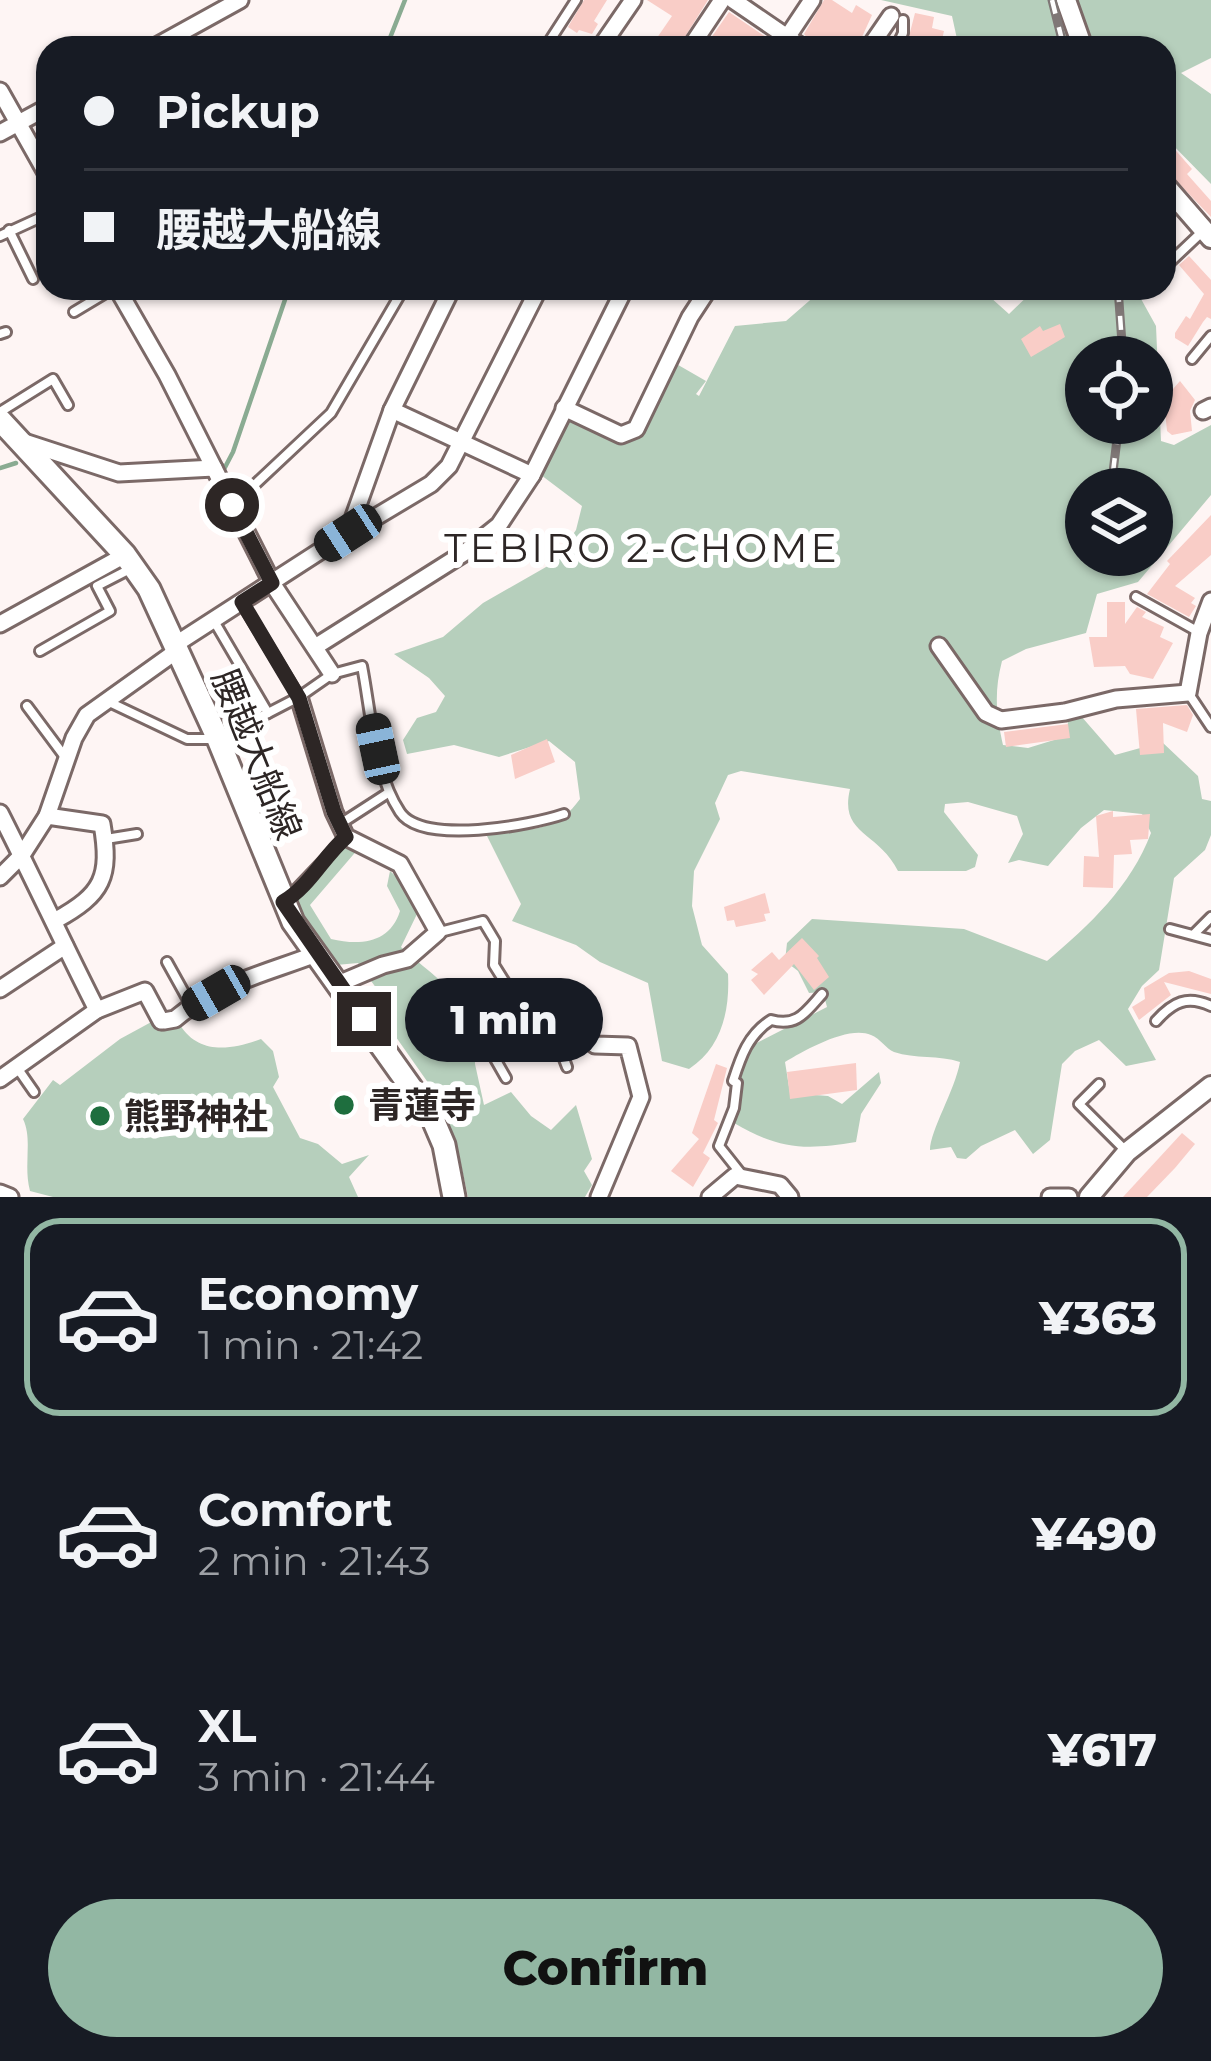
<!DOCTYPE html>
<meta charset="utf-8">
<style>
:root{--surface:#171b24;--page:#242831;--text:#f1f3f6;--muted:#9ea1a6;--line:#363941;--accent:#92b7a3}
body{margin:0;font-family:Montserrat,"Noto Sans JP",sans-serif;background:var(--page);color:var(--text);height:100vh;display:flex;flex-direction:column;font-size:45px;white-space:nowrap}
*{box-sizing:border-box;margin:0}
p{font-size:39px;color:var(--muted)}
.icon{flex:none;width:66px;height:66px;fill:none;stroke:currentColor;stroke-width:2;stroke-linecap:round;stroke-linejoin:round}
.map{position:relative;height:1197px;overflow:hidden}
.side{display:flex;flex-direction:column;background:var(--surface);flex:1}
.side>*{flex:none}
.guide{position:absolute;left:36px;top:36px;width:1140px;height:264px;border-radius:36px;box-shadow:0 3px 9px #0004;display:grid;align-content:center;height:264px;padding:0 48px;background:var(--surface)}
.fabs{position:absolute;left:1065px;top:336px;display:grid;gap:24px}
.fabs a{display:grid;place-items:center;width:108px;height:108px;border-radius:50%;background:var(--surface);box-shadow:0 3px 9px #0004;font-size:60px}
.end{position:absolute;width:54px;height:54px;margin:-27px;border:15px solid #2d2625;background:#fff;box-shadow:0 0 0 6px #fff}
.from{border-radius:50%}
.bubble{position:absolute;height:84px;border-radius:42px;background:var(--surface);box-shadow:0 3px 9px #0004;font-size:39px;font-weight:800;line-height:84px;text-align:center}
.car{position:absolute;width:36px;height:72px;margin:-36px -18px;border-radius:15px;box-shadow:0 0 9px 3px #0007;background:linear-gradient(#222 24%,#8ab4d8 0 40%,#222 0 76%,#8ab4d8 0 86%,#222 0)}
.guide b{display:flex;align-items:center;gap:42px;height:114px;font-size:45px}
.guide b+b{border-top:3px solid var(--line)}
.guide i{width:30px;height:30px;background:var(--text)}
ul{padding:21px 0 0;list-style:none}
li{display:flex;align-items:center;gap:36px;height:198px;margin:0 24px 18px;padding:0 24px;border:6px solid transparent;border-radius:36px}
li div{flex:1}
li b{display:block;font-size:45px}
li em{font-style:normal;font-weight:800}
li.current{border-color:var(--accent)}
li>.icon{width:108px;height:108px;stroke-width:1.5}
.cta{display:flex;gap:24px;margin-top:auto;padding:24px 48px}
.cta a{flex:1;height:138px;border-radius:72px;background:var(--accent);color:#111;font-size:48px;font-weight:800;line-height:138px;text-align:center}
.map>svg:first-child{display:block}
.green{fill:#b6cfbc;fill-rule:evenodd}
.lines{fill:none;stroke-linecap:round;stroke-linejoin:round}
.stream{stroke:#8aab92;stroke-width:4.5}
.building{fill:#f9cdc7}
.service-casing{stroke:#7b6967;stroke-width:14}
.minor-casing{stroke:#7b6967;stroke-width:21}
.tertiary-casing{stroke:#7b6967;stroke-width:24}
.secondary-casing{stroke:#7b6967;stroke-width:27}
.service{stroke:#fff;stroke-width:8}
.minor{stroke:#fff;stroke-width:15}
.tertiary{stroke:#fff;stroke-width:18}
.secondary{stroke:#fff;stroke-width:21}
.rail-casing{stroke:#7f7776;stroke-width:9}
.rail{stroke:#fff;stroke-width:4.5;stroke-dasharray:14;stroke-linecap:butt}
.route{stroke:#2d2625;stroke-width:15}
.poi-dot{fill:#1e6e3e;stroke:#fff;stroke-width:4.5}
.labels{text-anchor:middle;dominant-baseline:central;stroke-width:12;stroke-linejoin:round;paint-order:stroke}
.street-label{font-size:36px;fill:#2d2625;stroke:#fff}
.poi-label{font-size:36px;font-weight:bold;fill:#2d2625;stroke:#fff;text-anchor:start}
.neighbourhood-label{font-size:39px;letter-spacing:3px;fill:#2d2625;stroke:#fff}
</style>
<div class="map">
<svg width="1211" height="1197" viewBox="0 0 1211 1197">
<rect width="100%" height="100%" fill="#fef5f4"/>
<g class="green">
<path d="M 881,0 L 1211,0 L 1211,58 L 1181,73 L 1211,94 L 1211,184 L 1164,136 L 1164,48 L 955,48 L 957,39 L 952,16 Z"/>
<path d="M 824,288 L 980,288 L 1009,314 L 1036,288 L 1135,288 L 1156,326 L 1161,441 L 1174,445 L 1211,425 L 1211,495 L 1138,582 L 1097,594 L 1086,633 L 1026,649 L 1002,661 C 994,692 996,714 1003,745 L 1028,748 L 1067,736 L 1068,721 L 1081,716 L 1115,755 L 1162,742 L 1198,776 L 1202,799 L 1211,801 L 1211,835 L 1205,850 L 1174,878 L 1159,970 L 1142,986 L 1128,1009 L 1156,1060 L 1126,1066 L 1099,1040 L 1075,1051 L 1062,1064 L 1050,1140 L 1033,1154 L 1015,1130 L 981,1146 L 966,1159 L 957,1158 L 951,1147 L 930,1150 C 930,1131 955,1090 960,1062 C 939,1055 915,1059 894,1052 C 886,1049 880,1038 871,1035 C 849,1025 805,1050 785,1062 L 790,1093 L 828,1096 L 842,1104 L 879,1072 L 881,1083 L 861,1114 L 856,1142 C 806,1150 780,1150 734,1123 L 738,1076 L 747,1048 L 827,1007 L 823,992 L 809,993 L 798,971 L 785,961 L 787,943 L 812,919 L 964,929 L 1047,961 C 1090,925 1131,886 1151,833 L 1142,814 L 1104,810 L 1081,828 L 1048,866 L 1019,860 L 1008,863 L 1023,834 L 1017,816 L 968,802 L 945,804 L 944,812 L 978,855 L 975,867 L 966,871 L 898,871 C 878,831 839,835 850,789 L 741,771 L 728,775 L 715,803 L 720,819 L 694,871 L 692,906 L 702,945 L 728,974 C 730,1012 721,1048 689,1069 L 662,1061 L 648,983 L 600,962 L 576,945 L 512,921 L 521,904 L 485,832 C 527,829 554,835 580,799 L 575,762 L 549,741 L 499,757 L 454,745 L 407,754 L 403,740 L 417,718 L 436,712 L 445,696 L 429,678 L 394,654 L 443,637 L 483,603 L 553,563 L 576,530 L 582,506 L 541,475 L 569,416 L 620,441 L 673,362 L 706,381 L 696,394 L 699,396 L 735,326 L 786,321 ZM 1086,357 L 1152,357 L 1152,423 L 1086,423 ZM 1086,489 L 1152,489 L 1152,555 L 1086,555 Z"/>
<path d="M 347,842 L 359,848 L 310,905 L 331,939 C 361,946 390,943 400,911 L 387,886 L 390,871 L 402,882 L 417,914 L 401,947 C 424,969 450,983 463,1010 L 451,1015 L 457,1029 L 475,1027 L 475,1064 L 484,1105 L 511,1092 L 531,1116 L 551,1130 L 576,1105 L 592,1159 L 584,1171 L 592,1185 L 585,1197 L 468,1197 L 457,1146 L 436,1094 L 391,1030 L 382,996 L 358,963 L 336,965 L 296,905 L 295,898 Z"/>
<path d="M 155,1020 L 180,1025 C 199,1055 231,1050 261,1039 L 273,1051 L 279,1077 L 273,1087 L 300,1138 L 318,1144 L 342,1164 L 369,1155 L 349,1177 L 358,1197 L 53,1197 L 30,1191 C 23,1164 33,1140 23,1119 L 53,1080 L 60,1085 L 120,1039 Z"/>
</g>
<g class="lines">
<g class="stream">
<path d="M 386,48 L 405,0"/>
<path d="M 0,468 L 16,463"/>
<path d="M 222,473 L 233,452 L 289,288"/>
<path d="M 140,479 L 170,478"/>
<path d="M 0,866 L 6,860"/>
</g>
</g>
<g class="building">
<path d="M 584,0 L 607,0 L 594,21 L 598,24 L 592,34 L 579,30 L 577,33 L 568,27 Z"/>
<path d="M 647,0 L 708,0 L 678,48 L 650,48 L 672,16 Z"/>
<path d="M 824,0 L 832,0 L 852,13 L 856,5 L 872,15 L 857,48 L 817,48 L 804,34 Z"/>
<path d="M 729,12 L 769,39 L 763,48 L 704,48 Z"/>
<path d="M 915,13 L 934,17 L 932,28 L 944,31 L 940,48 L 906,48 Z"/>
<path d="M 1170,144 L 1192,169 L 1187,174 L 1211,201 L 1211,217 L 1164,168 L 1164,150 Z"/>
<path d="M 1189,256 L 1211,280 L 1211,319 L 1207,317 L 1203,322 L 1188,346 L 1175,338 L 1175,333 L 1186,316 L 1190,319 L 1204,294 L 1179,265 Z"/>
<path d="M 1060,324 L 1065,337 L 1031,357 L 1021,339 L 1040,326 L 1043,331 Z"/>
<path d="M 1180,381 L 1195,400 L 1190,411 L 1192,431 L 1172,435 L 1167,431 L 1163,391 L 1173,389 Z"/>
<path d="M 1211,515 L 1211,555 L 1175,586 L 1195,598 L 1191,603 L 1196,606 L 1189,617 L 1147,594 L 1170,564 L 1167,561 Z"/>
<path d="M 1107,602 L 1125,602 L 1125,624 L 1137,607 L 1146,612 L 1142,617 L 1164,627 L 1160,637 L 1173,643 L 1153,679 L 1130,674 L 1125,666 L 1094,667 L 1089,637 L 1107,637 Z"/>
<path d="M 1187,705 L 1193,715 L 1187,732 L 1163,723 L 1164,753 L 1140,755 L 1136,709 Z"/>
<path d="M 1068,724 L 1070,738 L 1006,747 L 1004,732 Z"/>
<path d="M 547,739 L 555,762 L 515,779 L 511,755 Z"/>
<path d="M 1113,811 L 1113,817 L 1150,814 L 1148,839 L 1130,840 L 1132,854 L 1114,855 L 1113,888 L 1083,887 L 1084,856 L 1099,857 L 1096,816 Z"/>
<path d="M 765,893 L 770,913 L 764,914 L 766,921 L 736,927 L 734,920 L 727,921 L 724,907 Z"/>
<path d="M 802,938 L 819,956 L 817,958 L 829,977 L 814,990 L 794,964 L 764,995 L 751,980 L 758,974 L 751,970 L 772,952 L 779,960 Z"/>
<path d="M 1189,971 L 1211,979 L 1211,994 L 1164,982 L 1171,995 L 1139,1020 L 1132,1007 L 1145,999 L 1144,988 L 1169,973 Z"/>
<path d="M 856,1063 L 857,1090 L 790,1099 L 787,1072 Z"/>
<path d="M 716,1064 L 727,1068 L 714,1120 L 718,1123 L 703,1153 L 710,1158 L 693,1187 L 671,1171 L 699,1139 L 692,1133 Z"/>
<path d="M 1182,1133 L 1195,1144 L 1175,1168 L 1147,1197 L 1123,1197 Z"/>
</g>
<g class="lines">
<g class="service-casing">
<g id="service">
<path d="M 545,48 L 576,0"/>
<path d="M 896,48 L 903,33 L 903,20"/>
<path d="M 9,230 L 33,279"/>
<path d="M 0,236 L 48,214"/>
<path d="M 1167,265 L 1204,230"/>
<path d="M 74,312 L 114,288"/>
<path d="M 0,334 L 6,332"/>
<path d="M 1192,359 L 1211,336"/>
<path d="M 0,412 L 53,379 L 68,405"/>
<path d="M 233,505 L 331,413 L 404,288"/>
<path d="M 1136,597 L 1197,631"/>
<path d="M 242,603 L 299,697"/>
<path d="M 214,621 L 268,713"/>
<path d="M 40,651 L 110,611 L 97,586 L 132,568"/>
<path d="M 1189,694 L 1211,727"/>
<path d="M 107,701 L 187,739 L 218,739 L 299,697 L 332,674 L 362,666 C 371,712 374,773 400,812 C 422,846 532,825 564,814"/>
<path d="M 27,706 L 65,757"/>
<path d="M 340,824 L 388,793"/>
<path d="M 106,839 L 137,834"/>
<path d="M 286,900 L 345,838"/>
<path d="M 1170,929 L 1211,940"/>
<path d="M 440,932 L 483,921 L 495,941 L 494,965 L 523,1011 L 545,1020 L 553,1030 L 567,1067"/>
<path d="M 1195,933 L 1211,917"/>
<path d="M 167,962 L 192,1007"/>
<path d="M 1156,1021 C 1173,1002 1187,995 1211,1006"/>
<path d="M 18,1069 L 34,1092"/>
<path d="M 506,1078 L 486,1043 L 494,1032 L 523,1011"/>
<path d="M 1099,1084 L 1079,1104 L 1126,1151"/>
<path d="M 742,1175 L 719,1146 L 734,1108 L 737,1083 L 733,1081 C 741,1056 748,1035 771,1020 C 797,1027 805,1013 822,994"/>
</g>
</g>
<g class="minor-casing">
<g id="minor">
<path d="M 733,0 L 803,48"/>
<path d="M 153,48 L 240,0"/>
<path d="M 600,48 L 633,0"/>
<path d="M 690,48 L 722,0"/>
<path d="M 780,48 L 812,0"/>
<path d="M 869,48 L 891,16"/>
<path d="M 0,91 L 48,176"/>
<path d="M 0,133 L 48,107"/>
<path d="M 117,288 L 167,375 L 272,583 L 332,674"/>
<path d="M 564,408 L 621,435 L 636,429 L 690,317 L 709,288"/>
<path d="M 392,410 L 532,475"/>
<path d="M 1203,411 L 1211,407"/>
<path d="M 21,441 L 119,473 L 214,468"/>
<path d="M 349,533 L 431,484 L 449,466 L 539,288"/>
<path d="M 0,624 L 125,555"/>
<path d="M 176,644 L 348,533 L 392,410 L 452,288"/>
<path d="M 939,646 L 986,713 L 1001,720 L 1065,712 L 1116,699 L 1188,693 L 1199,633 L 1211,601"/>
<path d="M 315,647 L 464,553 L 499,525 L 532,475 L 625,288"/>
<path d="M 299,697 L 334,812 L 346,837 L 400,864 L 438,932 L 407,959 L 383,965 L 338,984"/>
<path d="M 0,813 C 33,878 64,945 97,1010"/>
<path d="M 47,816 L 102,824 C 111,877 103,894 56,920"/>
<path d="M 0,877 L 22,855 L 47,816 L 74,738 L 87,715 L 178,650"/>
<path d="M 0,989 L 65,946"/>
<path d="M 164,1021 L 175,1019 C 216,984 267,973 316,954"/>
<path d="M 580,1031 L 595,1045 L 628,1046 L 641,1097 L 599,1197"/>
<path d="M 0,1079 L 97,1010 L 145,991 L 161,1021"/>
<path d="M 0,1193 L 10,1197"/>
<path d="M 710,1197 L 735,1176 L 780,1185 L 790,1197"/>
<path d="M 1050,1197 L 1069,1197"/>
</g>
</g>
<g class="tertiary-casing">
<g id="tertiary">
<path d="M 1066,0 L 1083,48"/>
<path d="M 1164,184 L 1211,238"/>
<path d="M 1089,1197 L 1127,1152 L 1211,1086"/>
</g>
</g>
<g class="secondary-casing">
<path id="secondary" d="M 0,420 L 125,555 L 149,589 L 218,739 L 293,922 L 432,1117 L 444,1145 L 454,1197"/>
</g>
<use href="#service" class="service"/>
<use href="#minor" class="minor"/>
<use href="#tertiary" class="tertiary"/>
<use href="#secondary" class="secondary"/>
<g class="rail-casing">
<g id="rail">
<path d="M 1052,0 L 1064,48"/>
<path d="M 1118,288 L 1123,357"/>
<path d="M 1113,472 L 1119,423"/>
</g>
</g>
<use href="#rail" class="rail"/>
</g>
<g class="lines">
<path class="route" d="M 232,505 L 272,583 L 242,602 L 299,698 L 334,812 L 346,837 C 323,857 310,886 283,902 L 364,1019"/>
</g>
<g class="poi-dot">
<circle cx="344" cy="1105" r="12"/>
<circle cx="100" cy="1116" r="12"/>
</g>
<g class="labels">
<g class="street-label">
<text transform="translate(257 754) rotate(68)">腰越大船線</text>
</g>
<g class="poi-label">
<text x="368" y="1105">青蓮寺</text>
<text x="124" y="1116">熊野神社</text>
</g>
<g class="neighbourhood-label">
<text x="642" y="548">TEBIRO 2-CHOME</text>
</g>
</g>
</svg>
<div class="fabs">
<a><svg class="icon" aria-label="locate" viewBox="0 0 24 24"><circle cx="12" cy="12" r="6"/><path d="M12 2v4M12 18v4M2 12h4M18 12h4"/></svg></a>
<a><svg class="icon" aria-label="layers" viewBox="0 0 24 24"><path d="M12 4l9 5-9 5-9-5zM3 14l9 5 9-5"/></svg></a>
</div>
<i class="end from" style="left:232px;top:505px"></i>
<i class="end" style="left:364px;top:1019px"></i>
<div class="bubble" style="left:405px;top:978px;width:198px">1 min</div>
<i class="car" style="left:348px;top:533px;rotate:237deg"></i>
<i class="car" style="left:378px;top:749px;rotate:348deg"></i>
<i class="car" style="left:216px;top:993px;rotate:240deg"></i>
<div class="guide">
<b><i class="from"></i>Pickup</b>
<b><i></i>腰越大船線</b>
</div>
</div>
<section class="side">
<ul>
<li class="current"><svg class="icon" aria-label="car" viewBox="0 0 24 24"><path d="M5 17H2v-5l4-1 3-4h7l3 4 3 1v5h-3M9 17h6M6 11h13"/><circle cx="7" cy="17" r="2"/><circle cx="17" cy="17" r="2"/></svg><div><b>Economy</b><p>1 min · 21:42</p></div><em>¥363</em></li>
<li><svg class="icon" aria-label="car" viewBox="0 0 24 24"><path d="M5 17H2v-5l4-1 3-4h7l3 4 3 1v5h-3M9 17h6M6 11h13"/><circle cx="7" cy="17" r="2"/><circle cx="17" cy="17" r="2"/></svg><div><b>Comfort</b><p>2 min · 21:43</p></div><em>¥490</em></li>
<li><svg class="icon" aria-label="car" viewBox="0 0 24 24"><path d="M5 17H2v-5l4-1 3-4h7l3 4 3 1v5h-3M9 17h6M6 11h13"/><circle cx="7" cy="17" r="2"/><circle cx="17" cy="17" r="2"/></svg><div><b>XL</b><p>3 min · 21:44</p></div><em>¥617</em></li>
</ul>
<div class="cta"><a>Confirm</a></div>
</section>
